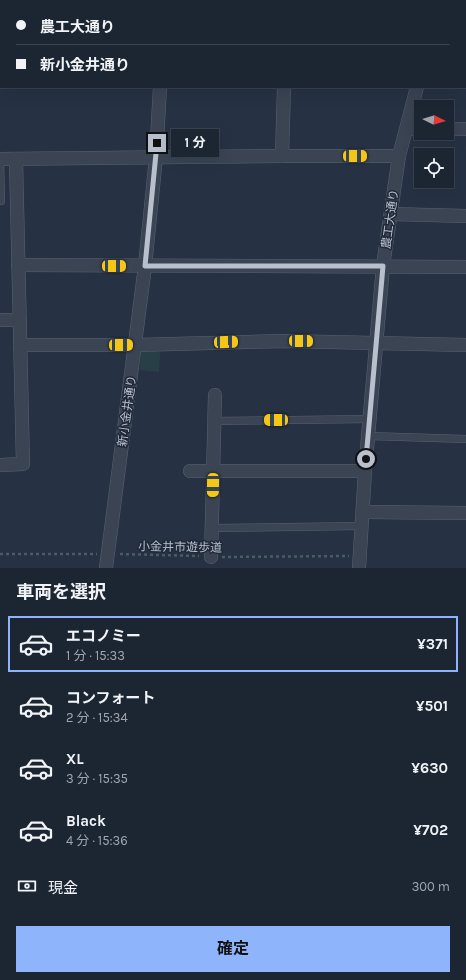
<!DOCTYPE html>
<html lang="ja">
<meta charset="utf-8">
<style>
:root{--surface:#1c2633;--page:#29323f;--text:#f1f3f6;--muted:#a0a5ac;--line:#3a434e;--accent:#8eb5fc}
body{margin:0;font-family:Karla,"Noto Sans JP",sans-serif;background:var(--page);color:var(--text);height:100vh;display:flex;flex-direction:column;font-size:15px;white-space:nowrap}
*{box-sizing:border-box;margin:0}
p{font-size:13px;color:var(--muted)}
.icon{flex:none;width:22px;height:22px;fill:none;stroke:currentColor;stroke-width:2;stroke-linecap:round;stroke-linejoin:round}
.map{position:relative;height:568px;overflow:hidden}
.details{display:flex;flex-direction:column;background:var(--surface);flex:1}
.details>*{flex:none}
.hud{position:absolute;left:0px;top:0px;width:466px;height:88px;box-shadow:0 4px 16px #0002,0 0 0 1px var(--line);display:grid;align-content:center;height:88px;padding:0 16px;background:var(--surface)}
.needle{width:26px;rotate:95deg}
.buttons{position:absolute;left:414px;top:100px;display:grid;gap:8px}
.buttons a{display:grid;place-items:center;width:40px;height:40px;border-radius:0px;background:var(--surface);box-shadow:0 4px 16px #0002,0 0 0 1px var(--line);font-size:20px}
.end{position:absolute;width:18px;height:18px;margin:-9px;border:5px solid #b8bfcd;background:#111;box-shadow:0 0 0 2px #111}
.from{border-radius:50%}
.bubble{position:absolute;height:28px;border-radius:0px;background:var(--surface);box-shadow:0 4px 16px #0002,0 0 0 1px var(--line);font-size:13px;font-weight:700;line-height:28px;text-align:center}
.car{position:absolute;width:12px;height:24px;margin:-12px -6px;border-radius:5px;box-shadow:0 0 3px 1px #0007;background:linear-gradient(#f5c518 24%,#345 0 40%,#f5c518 0 76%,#345 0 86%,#f5c518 0)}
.hud b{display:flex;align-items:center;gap:14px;height:38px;font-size:15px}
.hud b+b{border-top:1px solid var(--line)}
.hud i{width:10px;height:10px;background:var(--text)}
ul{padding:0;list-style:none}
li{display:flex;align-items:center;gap:12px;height:56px;margin:0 8px 6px;padding:0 8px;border:2px solid transparent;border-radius:0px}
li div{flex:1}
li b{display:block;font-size:15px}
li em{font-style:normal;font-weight:700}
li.on{border-color:var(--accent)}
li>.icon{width:36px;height:36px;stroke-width:1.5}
h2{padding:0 16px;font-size:18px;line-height:48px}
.pay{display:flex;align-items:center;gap:10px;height:44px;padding:0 16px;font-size:15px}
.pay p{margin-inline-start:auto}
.button{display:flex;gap:8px;margin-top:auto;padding:8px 16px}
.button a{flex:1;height:46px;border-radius:0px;background:var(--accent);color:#111;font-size:16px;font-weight:700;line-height:46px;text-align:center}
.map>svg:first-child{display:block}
.green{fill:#284045}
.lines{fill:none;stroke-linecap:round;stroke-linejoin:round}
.lane-casing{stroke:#596271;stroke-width:8}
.street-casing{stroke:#596271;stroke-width:14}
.path{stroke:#465d61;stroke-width:2.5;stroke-dasharray:3 3;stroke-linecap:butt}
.lane{stroke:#3a4453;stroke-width:7}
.street{stroke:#3a4453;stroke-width:13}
.rail-casing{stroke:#5c687a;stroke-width:4.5}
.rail{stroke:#1f2939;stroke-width:3;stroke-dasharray:9;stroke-linecap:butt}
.route{stroke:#b8bfcd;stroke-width:5}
.labels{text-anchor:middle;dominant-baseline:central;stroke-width:3;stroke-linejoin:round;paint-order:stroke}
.street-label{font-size:12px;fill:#b8bfcd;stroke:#1f2939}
</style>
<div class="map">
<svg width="466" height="568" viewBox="0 0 466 568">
<rect width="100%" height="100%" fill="#263244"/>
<path class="green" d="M 141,350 L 160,352 L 159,372 L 140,370 Z"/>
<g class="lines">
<g class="lane-casing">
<g id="lane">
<path d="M 0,159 L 1,201"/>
<path d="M 214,421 L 370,419"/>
<path d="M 368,436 L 466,439"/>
<path d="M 212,528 L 362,526"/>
</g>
</g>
<g class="street-casing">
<g id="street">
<path d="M 407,0 L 408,1"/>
<path d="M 165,1 L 165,0"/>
<path d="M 440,1 L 441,0"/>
<path d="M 0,36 L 1,36"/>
<path d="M 407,129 L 421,129"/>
<path d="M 447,129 L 466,129"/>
<path d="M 282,156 L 284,87"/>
<path d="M 0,159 L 280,156 L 399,156"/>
<path d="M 391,214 L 466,216"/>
<path d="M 18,265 L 466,267"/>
<path d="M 0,320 L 20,320"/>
<path d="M 20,345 L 136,345 L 285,341 L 466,345"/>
<path d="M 0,465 L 23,464 L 16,159"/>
<path d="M 190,471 L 365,471"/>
<path d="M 364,512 L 466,513"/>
<path d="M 211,557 L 215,395"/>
<path d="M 106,568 L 145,266 L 156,157 L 160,87"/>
<path d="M 359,568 L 365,471 L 383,266 L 399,156 L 417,87"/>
</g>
</g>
<g class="path">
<path d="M 0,554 L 97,554"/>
<path d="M 120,554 L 199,556"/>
<path d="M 222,557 L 349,556"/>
</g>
<use href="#lane" class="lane"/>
<use href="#street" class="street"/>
<g class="rail-casing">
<g id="rail">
<path d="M 425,0 L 426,1"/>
<path d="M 465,61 L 466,63"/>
</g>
</g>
<use href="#rail" class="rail"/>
</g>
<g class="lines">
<path class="route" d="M 157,143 L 145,266 L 383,266 L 366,459"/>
</g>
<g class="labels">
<g class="street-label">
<text transform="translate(390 219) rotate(-82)">農工大通り</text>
<text transform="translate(127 411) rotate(-82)">新小金井通り</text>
<text transform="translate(180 547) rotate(1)">小金井市遊歩道</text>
</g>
</g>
</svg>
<div class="buttons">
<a><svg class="needle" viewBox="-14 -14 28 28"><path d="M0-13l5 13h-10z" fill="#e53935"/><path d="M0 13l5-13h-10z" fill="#a0a5ac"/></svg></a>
<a><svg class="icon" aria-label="locate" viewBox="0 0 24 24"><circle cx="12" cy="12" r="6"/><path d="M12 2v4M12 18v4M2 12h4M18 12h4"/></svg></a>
</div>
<i class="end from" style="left:366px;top:459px"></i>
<i class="end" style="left:157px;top:143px"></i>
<div class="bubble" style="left:171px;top:129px;width:48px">1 分</div>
<i class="car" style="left:355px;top:156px;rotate:90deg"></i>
<i class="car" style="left:114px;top:266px;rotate:90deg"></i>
<i class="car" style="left:301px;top:341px;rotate:91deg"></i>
<i class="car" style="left:226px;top:342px;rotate:88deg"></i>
<i class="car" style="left:121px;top:345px;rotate:90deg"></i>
<i class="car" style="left:276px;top:420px;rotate:270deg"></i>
<i class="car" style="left:213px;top:485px;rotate:181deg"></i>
<div class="hud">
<b><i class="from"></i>農工大通り</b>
<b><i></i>新小金井通り</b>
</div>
</div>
<section class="details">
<h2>車両を選択</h2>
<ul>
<li class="on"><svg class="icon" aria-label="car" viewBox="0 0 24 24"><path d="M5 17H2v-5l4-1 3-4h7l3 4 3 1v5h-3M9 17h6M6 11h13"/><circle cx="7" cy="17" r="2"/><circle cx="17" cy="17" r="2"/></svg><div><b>エコノミー</b><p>1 分 · 15:33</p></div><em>¥371</em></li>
<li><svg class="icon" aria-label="car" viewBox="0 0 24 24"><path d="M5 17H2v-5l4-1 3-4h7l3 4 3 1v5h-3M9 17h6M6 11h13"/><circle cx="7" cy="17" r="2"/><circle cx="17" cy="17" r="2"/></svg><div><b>コンフォート</b><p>2 分 · 15:34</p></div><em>¥501</em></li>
<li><svg class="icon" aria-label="car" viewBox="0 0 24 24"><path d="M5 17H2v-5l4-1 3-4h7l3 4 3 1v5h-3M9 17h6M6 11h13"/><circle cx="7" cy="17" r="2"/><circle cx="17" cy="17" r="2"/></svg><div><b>XL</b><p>3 分 · 15:35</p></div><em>¥630</em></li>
<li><svg class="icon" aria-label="car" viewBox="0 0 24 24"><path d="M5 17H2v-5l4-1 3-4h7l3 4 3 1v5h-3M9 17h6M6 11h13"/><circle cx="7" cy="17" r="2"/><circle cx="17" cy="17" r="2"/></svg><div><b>Black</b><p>4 分 · 15:36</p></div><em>¥702</em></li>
</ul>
<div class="pay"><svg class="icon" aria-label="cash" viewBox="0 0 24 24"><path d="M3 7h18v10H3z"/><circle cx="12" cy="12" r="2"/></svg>現金<p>300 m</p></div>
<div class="button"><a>確定</a></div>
</section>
